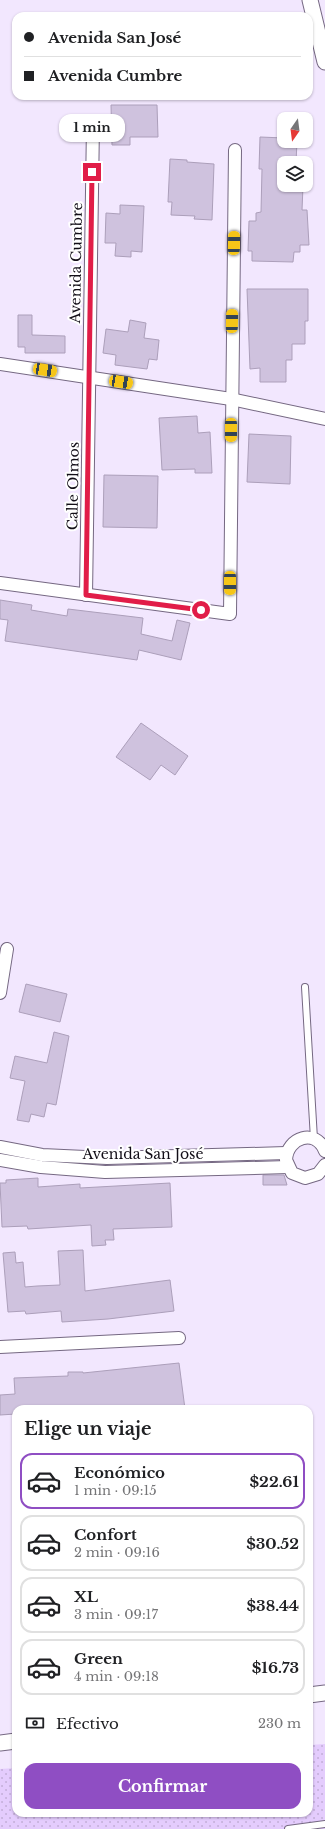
<!DOCTYPE html>
<html lang="es">
<meta charset="utf-8">
<style>
:root{--surface:#fff;--page:#f6f6f6;--text:#202124;--muted:#757577;--line:#e0e0e0;--accent:#8f4ec3}
body{margin:0;font-family:"Libre Baskerville",serif;background:var(--page);color:var(--text);height:100vh;display:flex;flex-direction:column;font-size:15px;white-space:nowrap}
*{box-sizing:border-box;margin:0}
p{font-size:13px;color:var(--muted)}
.icon{flex:none;width:22px;height:22px;fill:none;stroke:currentColor;stroke-width:2;stroke-linecap:round;stroke-linejoin:round}
.map{position:relative;flex:1;overflow:hidden}
.panel{position:absolute;left:12px;top:1405px;width:301px;height:412px;display:flex;flex-direction:column;background:var(--surface);border-radius:12px;box-shadow:0 1px 3px #0004}
.panel>*{flex:none}
.guide{position:absolute;left:12px;top:12px;width:301px;height:88px;border-radius:12px;box-shadow:0 1px 3px #0004;display:grid;align-content:center;height:88px;padding:0 12px;background:var(--surface)}
.needle{width:26px;rotate:194deg}
.controls{position:absolute;left:277px;top:112px;display:grid;gap:8px}
.controls a{display:grid;place-items:center;width:36px;height:36px;border-radius:8px;background:var(--surface);box-shadow:0 1px 3px #0004;font-size:20px}
.end{position:absolute;width:18px;height:18px;margin:-9px;border:5px solid #e11d48;background:#fff;box-shadow:0 0 0 2px #fff}
.from{border-radius:50%}
.bubble{position:absolute;height:28px;border-radius:12px;background:var(--surface);box-shadow:0 1px 3px #0004;font-size:13px;font-weight:800;line-height:28px;text-align:center}
.car{position:absolute;width:12px;height:24px;margin:-12px -6px;border-radius:5px;box-shadow:0 0 3px 1px #0007;background:linear-gradient(#f5c518 24%,#345 0 40%,#f5c518 0 76%,#345 0 86%,#f5c518 0)}
.guide b{display:flex;align-items:center;gap:14px;height:38px;font-size:15px}
.guide b+b{border-top:1px solid var(--line)}
.guide i{width:10px;height:10px;background:var(--text)}
ul{padding:0;list-style:none}
li{display:flex;align-items:center;gap:12px;height:56px;margin:0 8px 6px;padding:0 4px;border:2px solid var(--line);border-radius:12px}
li div{flex:1}
li b{display:block;font-size:15px}
li em{font-style:normal;font-weight:800}
li.on{border-color:var(--accent)}
li>.icon{width:36px;height:36px;stroke-width:1.5}
h2{padding:0 12px;font-size:18px;line-height:48px}
.pay{display:flex;align-items:center;gap:10px;height:44px;padding:0 12px;font-size:15px}
.pay p{margin-inline-start:auto}
.action{display:flex;gap:8px;margin-top:auto;padding:8px 12px}
.action a{flex:1;height:46px;border-radius:12px;background:var(--accent);color:#fff;font-size:16px;font-weight:800;line-height:46px;text-align:center}
.map>svg:first-child{display:block}
.green{fill:url(#green-dots)}
.building{fill:#cfc2de;stroke:#ac9fba}
.lines{fill:none;stroke-linecap:round;stroke-linejoin:round}
.service-casing{stroke:#756882;stroke-width:8}
.minor-casing{stroke:#756882;stroke-width:14}
.tertiary-casing{stroke:#756882;stroke-width:17}
.service{stroke:#fff;stroke-width:6}
.minor{stroke:#fff;stroke-width:12}
.tertiary{stroke:#fff;stroke-width:15}
.route{stroke:#e11d48;stroke-width:5}
.labels{text-anchor:middle;dominant-baseline:central;stroke-width:4;stroke-linejoin:round;paint-order:stroke}
.street-label{font-size:14px;fill:#120e17;stroke:#fff}
</style>
<div class="map">
<svg width="325" height="1829" viewBox="0 0 325 1829">
<defs>
<pattern id="green-dots" width="8" height="8" patternUnits="userSpaceOnUse"><rect width="8" height="8" fill="#e4ccfd"/><path d="M2 2h.1M6 6h.1" fill="none" stroke="#c3aed8" stroke-width="1.8" stroke-linecap="round"/></pattern>
</defs>
<rect width="100%" height="100%" fill="#f2e7fe"/>
<path class="green" d="M 325,1744 L 325,1829 L 0,1829 L 0,1769 L 16,1768 L 16,1813 L 309,1813 L 309,1745 Z"/>
<g class="building">
<path d="M 111,105 L 157,105 L 158,137 L 130,137 L 130,145 L 112,145 Z"/>
<path d="M 260,137 L 284,138 L 284,141 L 297,141 L 296,163 L 284,163 L 284,185 L 303,186 L 302,210 L 307,210 L 309,245 L 300,245 L 300,252 L 294,252 L 293,262 L 252,261 L 252,251 L 248,251 L 249,221 L 256,221 L 256,213 L 261,212 L 262,169 L 259,169 Z"/>
<path d="M 170,159 L 187,160 L 187,162 L 214,164 L 212,220 L 194,219 L 195,216 L 171,215 L 172,202 L 168,202 Z"/>
<path d="M 120,205 L 144,206 L 142,252 L 131,251 L 131,257 L 115,256 L 116,243 L 105,243 L 106,213 L 120,214 Z"/>
<path d="M 247,289 L 308,289 L 308,321 L 305,321 L 305,344 L 292,344 L 292,360 L 286,360 L 286,382 L 260,382 L 260,368 L 250,369 Z"/>
<path d="M 18,315 L 32,315 L 32,335 L 65,336 L 65,353 L 25,353 L 25,347 L 18,347 Z"/>
<path d="M 130,320 L 146,323 L 144,338 L 159,340 L 157,360 L 149,359 L 147,369 L 115,365 L 116,355 L 103,353 L 106,329 L 128,332 Z"/>
<path d="M 197,416 L 198,433 L 210,432 L 212,473 L 195,473 L 195,469 L 162,470 L 159,418 Z"/>
<path d="M 249,434 L 291,436 L 290,484 L 247,482 Z"/>
<path d="M 104,475 L 158,476 L 157,528 L 103,527 Z"/>
<path d="M 0,600 L 32,605 L 31,610 L 67,616 L 68,609 L 143,618 L 141,634 L 172,641 L 177,620 L 190,623 L 181,660 L 139,650 L 137,660 L 5,641 L 8,620 L 0,619 Z"/>
<path d="M 141,723 L 188,756 L 175,775 L 161,765 L 150,780 L 116,757 Z"/>
<path d="M 26,984 L 67,994 L 60,1022 L 19,1012 Z"/>
<path d="M 54,1032 L 69,1036 L 56,1105 L 47,1103 L 44,1117 L 31,1114 L 29,1122 L 17,1120 L 25,1081 L 10,1078 L 15,1056 L 47,1063 Z"/>
<path d="M 263,1175 L 284,1175 L 287,1185 L 263,1185 Z"/>
<path d="M 38,1178 L 38,1187 L 80,1184 L 80,1188 L 170,1183 L 172,1227 L 113,1229 L 114,1240 L 105,1240 L 106,1245 L 92,1246 L 91,1225 L 28,1229 L 27,1226 L 2,1227 L 0,1183 L 6,1183 L 6,1180 Z"/>
<path d="M 83,1250 L 85,1291 L 170,1280 L 174,1311 L 108,1319 L 62,1322 L 61,1311 L 26,1314 L 25,1311 L 8,1312 L 3,1253 L 15,1252 L 16,1263 L 23,1262 L 25,1287 L 37,1286 L 60,1285 L 58,1251 Z"/>
<path d="M 179,1363 L 185,1409 L 16,1409 L 16,1414 L 0,1415 L 0,1395 L 15,1394 L 14,1378 L 68,1376 L 68,1372 L 83,1372 L 83,1373 Z"/>
</g>
<g class="lines">
<g class="service-casing">
<g id="service">
<path d="M 305,987 L 314,1139"/>
<path d="M 288,1829 L 325,1824"/>
</g>
</g>
<g class="minor-casing">
<g id="minor">
<path d="M 0,364 L 231,399 L 325,419"/>
<path d="M 0,583 L 230,614 L 235,150"/>
<path d="M 86,595 L 93,124"/>
<path d="M 0,993 L 7,949"/>
<path d="M 0,1147 L 42,1155 L 107,1158 L 286,1153"/>
<path d="M 325,1151 C 316,1128 287,1137 286,1160 L 292,1173 L 305,1178 L 318,1174 L 325,1165"/>
<path d="M 0,1160 L 41,1167 L 105,1172 L 288,1167"/>
<path d="M 0,1347 L 179,1338"/>
</g>
</g>
<g class="tertiary-casing">
<g id="tertiary">
<path d="M 310,0 L 325,62"/>
<path d="M 309,1695 L 325,1693"/>
<path d="M 0,1743 L 16,1741"/>
</g>
</g>
<use href="#service" class="service"/>
<use href="#minor" class="minor"/>
<use href="#tertiary" class="tertiary"/>
</g>
<g class="lines">
<path class="route" d="M 92,172 L 86,595 L 201,610"/>
</g>
<g class="labels">
<g class="street-label">
<text transform="translate(76 263) rotate(-89)">Avenida Cumbre</text>
<text transform="translate(73 486) rotate(-89)">Calle Olmos</text>
<text x="143" y="1154">Avenida San José</text>
</g>
</g>
</svg>
<div class="controls">
<a><svg class="needle" viewBox="-14 -14 28 28"><path d="M0-13l5 13h-10z" fill="#e53935"/><path d="M0 13l5-13h-10z" fill="#757577"/></svg></a>
<a><svg class="icon" aria-label="layers" viewBox="0 0 24 24"><path d="M12 4l9 5-9 5-9-5zM3 14l9 5 9-5"/></svg></a>
</div>
<i class="end from" style="left:201px;top:610px"></i>
<i class="end" style="left:92px;top:172px"></i>
<div class="bubble" style="left:59px;top:114px;width:66px">1 min</div>
<i class="car" style="left:234px;top:243px;rotate:1deg"></i>
<i class="car" style="left:232px;top:321px;rotate:1deg"></i>
<i class="car" style="left:45px;top:370px;rotate:99deg"></i>
<i class="car" style="left:121px;top:382px;rotate:99deg"></i>
<i class="car" style="left:231px;top:430px;rotate:180deg"></i>
<i class="car" style="left:230px;top:583px;rotate:180deg"></i>
<div class="guide">
<b><i class="from"></i>Avenida San José</b>
<b><i></i>Avenida Cumbre</b>
</div>
<section class="panel">
<h2>Elige un viaje</h2>
<ul>
<li class="on"><svg class="icon" aria-label="car" viewBox="0 0 24 24"><path d="M5 17H2v-5l4-1 3-4h7l3 4 3 1v5h-3M9 17h6M6 11h13"/><circle cx="7" cy="17" r="2"/><circle cx="17" cy="17" r="2"/></svg><div><b>Económico</b><p>1 min · 09:15</p></div><em>$22.61</em></li>
<li><svg class="icon" aria-label="car" viewBox="0 0 24 24"><path d="M5 17H2v-5l4-1 3-4h7l3 4 3 1v5h-3M9 17h6M6 11h13"/><circle cx="7" cy="17" r="2"/><circle cx="17" cy="17" r="2"/></svg><div><b>Confort</b><p>2 min · 09:16</p></div><em>$30.52</em></li>
<li><svg class="icon" aria-label="car" viewBox="0 0 24 24"><path d="M5 17H2v-5l4-1 3-4h7l3 4 3 1v5h-3M9 17h6M6 11h13"/><circle cx="7" cy="17" r="2"/><circle cx="17" cy="17" r="2"/></svg><div><b>XL</b><p>3 min · 09:17</p></div><em>$38.44</em></li>
<li><svg class="icon" aria-label="car" viewBox="0 0 24 24"><path d="M5 17H2v-5l4-1 3-4h7l3 4 3 1v5h-3M9 17h6M6 11h13"/><circle cx="7" cy="17" r="2"/><circle cx="17" cy="17" r="2"/></svg><div><b>Green</b><p>4 min · 09:18</p></div><em>$16.73</em></li>
</ul>
<div class="pay"><svg class="icon" aria-label="cash" viewBox="0 0 24 24"><path d="M3 7h18v10H3z"/><circle cx="12" cy="12" r="2"/></svg>Efectivo<p>230 m</p></div>
<div class="action"><a>Confirmar</a></div>
</section>
</div>
